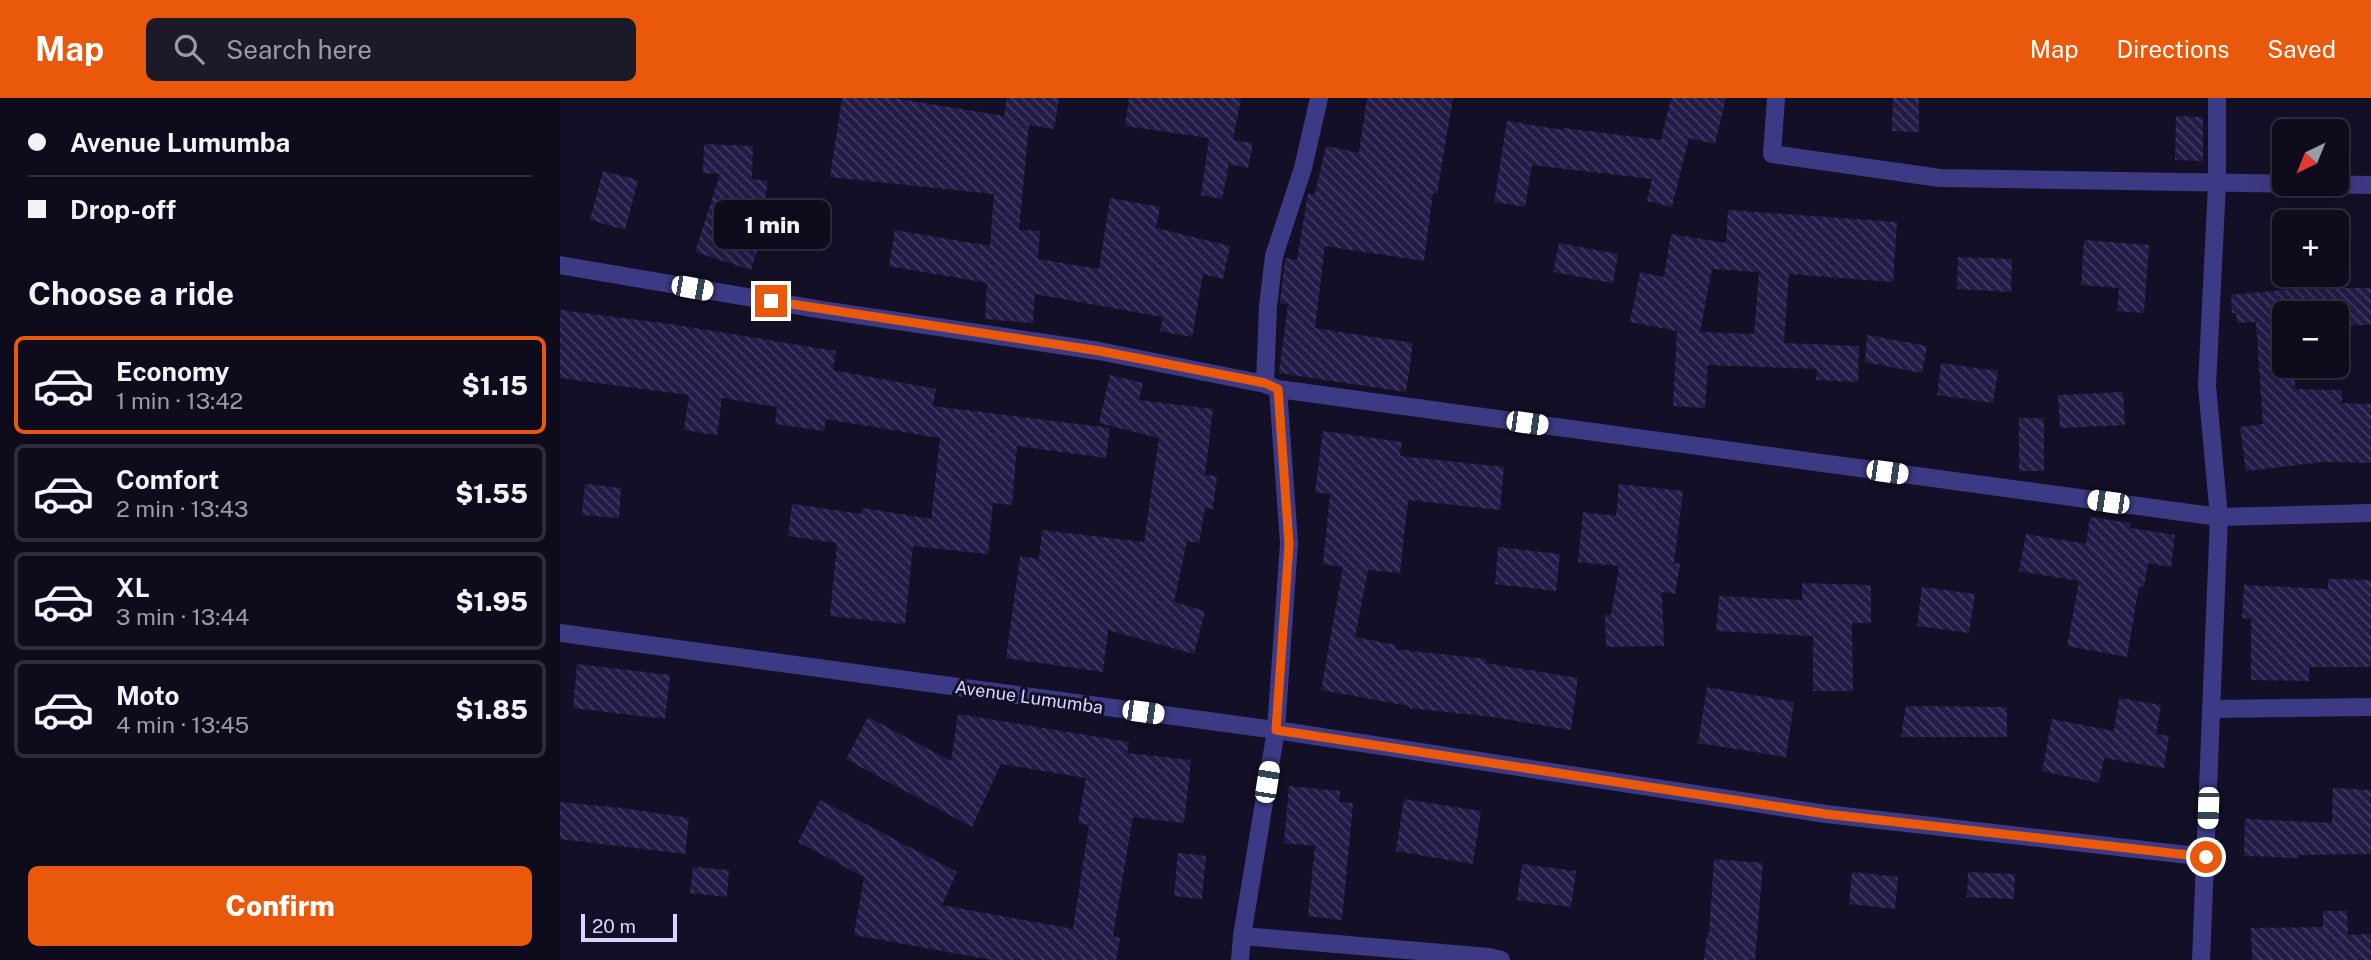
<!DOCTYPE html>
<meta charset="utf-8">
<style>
:root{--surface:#0e0b1c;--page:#1c1929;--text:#f1f3f6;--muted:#9b9ba3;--line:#2e2b3b;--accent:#ea580c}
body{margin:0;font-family:"Public Sans",sans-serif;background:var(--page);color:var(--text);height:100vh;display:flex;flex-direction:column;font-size:26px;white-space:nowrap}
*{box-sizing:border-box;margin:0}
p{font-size:23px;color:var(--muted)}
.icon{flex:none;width:38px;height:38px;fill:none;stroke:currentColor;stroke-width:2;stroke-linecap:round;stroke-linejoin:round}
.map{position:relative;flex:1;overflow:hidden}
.details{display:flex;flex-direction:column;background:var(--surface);width:560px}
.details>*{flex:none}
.guide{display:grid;align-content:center;height:154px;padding:0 28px;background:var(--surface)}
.needle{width:46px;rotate:223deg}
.controls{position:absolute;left:1712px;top:21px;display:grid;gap:14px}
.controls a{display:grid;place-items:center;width:77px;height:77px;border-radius:10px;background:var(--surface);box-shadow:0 7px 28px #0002,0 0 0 2px var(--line);font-size:35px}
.scale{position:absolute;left:21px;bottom:18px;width:96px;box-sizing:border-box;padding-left:7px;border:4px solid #d9d4ff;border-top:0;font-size:19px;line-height:24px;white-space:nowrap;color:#d9d4ff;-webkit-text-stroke:5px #130f26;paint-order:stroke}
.end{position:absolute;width:32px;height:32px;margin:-16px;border:9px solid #ea580c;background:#fff;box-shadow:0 0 0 4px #fff}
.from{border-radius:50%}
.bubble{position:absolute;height:49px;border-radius:10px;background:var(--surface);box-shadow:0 7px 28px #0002,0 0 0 2px var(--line);font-size:23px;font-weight:800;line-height:49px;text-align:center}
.car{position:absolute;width:21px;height:42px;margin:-21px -10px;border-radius:9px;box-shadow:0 0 5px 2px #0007;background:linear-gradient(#fff 24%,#345 0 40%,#fff 0 76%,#345 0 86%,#fff 0)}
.guide b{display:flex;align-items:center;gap:24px;height:66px;font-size:26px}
.guide b+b{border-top:2px solid var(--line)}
.guide i{width:18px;height:18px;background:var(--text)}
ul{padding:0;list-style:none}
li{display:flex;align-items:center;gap:21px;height:98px;margin:0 14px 10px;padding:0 14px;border:4px solid var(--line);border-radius:10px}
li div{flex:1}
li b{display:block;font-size:26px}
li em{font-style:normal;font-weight:800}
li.current{border-color:var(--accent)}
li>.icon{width:63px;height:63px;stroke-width:1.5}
h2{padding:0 28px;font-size:32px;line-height:84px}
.cta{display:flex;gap:14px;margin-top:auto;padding:14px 28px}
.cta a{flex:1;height:80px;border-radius:10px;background:var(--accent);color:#fff;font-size:28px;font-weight:800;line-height:80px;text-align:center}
header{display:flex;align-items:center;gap:42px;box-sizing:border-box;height:98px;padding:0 35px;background:var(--accent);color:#fff}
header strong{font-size:33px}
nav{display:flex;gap:38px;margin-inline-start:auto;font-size:24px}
.search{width:490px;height:63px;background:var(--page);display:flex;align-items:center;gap:18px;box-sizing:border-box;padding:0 24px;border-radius:10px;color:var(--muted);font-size:26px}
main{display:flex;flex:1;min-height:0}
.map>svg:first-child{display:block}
.building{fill:url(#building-back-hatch);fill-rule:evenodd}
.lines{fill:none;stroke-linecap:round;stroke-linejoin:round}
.street{stroke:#3d3a85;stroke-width:18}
.route{stroke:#ea580c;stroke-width:9}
.labels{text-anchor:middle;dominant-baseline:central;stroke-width:6;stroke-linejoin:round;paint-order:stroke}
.street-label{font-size:18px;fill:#d9d4ff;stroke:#130f26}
</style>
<header>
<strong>Map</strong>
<div class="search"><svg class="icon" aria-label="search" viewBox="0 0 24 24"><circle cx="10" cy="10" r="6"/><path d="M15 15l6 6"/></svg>Search here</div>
<nav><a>Map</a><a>Directions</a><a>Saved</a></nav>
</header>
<main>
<section class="details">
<div class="guide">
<b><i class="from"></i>Avenue Lumumba</b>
<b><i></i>Drop-off</b>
</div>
<h2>Choose a ride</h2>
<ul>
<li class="current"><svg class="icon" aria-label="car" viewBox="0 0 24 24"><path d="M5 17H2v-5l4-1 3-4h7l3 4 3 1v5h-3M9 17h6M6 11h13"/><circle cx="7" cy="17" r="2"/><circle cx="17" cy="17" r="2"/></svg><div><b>Economy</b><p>1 min · 13:42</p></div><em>$1.15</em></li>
<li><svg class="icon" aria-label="car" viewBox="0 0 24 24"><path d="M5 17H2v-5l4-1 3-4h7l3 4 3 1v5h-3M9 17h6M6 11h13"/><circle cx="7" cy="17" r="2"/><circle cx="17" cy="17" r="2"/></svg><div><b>Comfort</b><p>2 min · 13:43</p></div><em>$1.55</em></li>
<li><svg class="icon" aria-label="car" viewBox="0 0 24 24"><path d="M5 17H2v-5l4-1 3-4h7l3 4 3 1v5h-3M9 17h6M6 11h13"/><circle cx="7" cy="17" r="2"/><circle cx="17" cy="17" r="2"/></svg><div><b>XL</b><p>3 min · 13:44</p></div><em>$1.95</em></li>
<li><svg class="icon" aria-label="car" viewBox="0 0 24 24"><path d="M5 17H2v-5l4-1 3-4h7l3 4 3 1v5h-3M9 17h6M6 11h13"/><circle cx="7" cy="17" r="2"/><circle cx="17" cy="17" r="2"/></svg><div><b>Moto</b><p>4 min · 13:45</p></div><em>$1.85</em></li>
</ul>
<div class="cta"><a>Confirm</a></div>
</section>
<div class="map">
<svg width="1811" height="862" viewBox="0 0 1811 862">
<defs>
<pattern id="building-back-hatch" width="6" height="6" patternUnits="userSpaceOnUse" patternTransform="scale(1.75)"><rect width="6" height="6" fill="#241b47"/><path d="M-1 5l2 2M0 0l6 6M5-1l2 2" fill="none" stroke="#433b63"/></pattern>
</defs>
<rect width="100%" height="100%" fill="#130f26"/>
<g class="building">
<path d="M 282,0 L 333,0 L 444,18 L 447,0 L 499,0 L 494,31 L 469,27 L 459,132 L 480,133 L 478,161 L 539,171 L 550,100 L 600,109 L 596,130 L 670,148 L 663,181 L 643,176 L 632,239 L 600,233 L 603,219 L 475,196 L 473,225 L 425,221 L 427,185 L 329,168 L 335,132 L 430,148 L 434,96 L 270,79 Z"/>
<path d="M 569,0 L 681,0 L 673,42 L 693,45 L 688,70 L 669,66 L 662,101 L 641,97 L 649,40 L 565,28 Z"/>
<path d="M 807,0 L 893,0 L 877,96 L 873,95 L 864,163 L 765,148 L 755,230 L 853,245 L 846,294 L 719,275 L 728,206 L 720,205 L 725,160 L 737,162 L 748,95 L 755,96 L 766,48 L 799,55 Z"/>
<path d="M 1111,0 L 1166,0 L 1155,46 L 1129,40 L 1112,109 L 1087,103 L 1092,81 L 972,67 L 965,109 L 934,104 L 947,23 L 1004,32 L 1004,30 L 1101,42 Z"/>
<path d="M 1333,0 L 1359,0 L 1359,34 L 1332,33 Z"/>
<path d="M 1616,18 L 1643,19 L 1643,63 L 1615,62 Z"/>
<path d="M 144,46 L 193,48 L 192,81 L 208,83 L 204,109 L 211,110 L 191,172 L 135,154 L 160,76 L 143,75 Z"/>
<path d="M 43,73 L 78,82 L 65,132 L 30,122 Z"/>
<path d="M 1168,112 L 1337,124 L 1333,184 L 1229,176 L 1224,245 L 1299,248 L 1298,284 L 1256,282 L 1257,271 L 1148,267 L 1145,310 L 1113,308 L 1117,233 L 1070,224 L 1080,174 L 1104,179 L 1111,136 L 1166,145 ZM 1152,171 L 1199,174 L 1194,236 L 1140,234 Z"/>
<path d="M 1524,142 L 1589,147 L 1584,215 L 1557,213 L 1559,190 L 1521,187 Z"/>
<path d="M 999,145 L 1058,156 L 1053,185 L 993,174 Z"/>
<path d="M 1398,159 L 1452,161 L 1451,194 L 1397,191 Z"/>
<path d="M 1745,190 L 1811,190 L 1811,227 L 1776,227 L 1776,215 L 1724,215 L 1724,268 L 1734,268 L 1735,291 L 1782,292 L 1782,305 L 1811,306 L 1811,365 L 1763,364 L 1686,373 L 1680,329 L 1703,326 L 1696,224 L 1677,225 L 1676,215 L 1672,215 L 1671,197 Z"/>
<path d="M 0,212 L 110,226 L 276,253 L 273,272 L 376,291 L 373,308 L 550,330 L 546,360 L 457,348 L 452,407 L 433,405 L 428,456 L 353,448 L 345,526 L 270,518 L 277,445 L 228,438 L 232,406 L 301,416 L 302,410 L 371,421 L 380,340 L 266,321 L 264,333 L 215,326 L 217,309 L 162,300 L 157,337 L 124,332 L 129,297 L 0,280 Z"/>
<path d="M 1307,237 L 1367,248 L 1362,275 L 1305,264 Z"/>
<path d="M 1381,265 L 1438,273 L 1433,305 L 1377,297 Z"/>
<path d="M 550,277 L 583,285 L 579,302 L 653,311 L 645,377 L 657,378 L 653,411 L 645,410 L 639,445 L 627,443 L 614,504 L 645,513 L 634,556 L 548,532 L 543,574 L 446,560 L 460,458 L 479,461 L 482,432 L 584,444 L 599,340 L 539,325 Z"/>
<path d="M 1563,294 L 1565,327 L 1500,330 L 1498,297 Z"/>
<rect x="1459" y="320" width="25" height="53"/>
<path d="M 763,333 L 842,344 L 840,358 L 944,369 L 940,412 L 848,402 L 840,475 L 808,472 L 795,539 L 836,547 L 835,551 L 926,561 L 926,565 L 1018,580 L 1011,632 L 933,619 L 849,610 L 849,608 L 761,592 L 783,469 L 763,466 L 770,396 L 755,394 Z"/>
<path d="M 25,386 L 61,390 L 59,420 L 22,417 Z"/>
<path d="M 1059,386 L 1123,393 L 1114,465 L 1120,466 L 1115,496 L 1102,494 L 1104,548 L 1046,549 L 1045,517 L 1051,517 L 1059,468 L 1018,464 L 1023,414 L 1056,418 Z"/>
<path d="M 1530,419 L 1570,425 L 1570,430 L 1615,437 L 1611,469 L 1588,465 L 1584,489 L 1579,488 L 1567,559 L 1507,548 L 1519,483 L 1459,473 L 1466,436 L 1526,446 Z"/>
<path d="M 938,449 L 1000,456 L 996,493 L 935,486 Z"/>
<path d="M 1768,481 L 1811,482 L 1811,569 L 1749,569 L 1749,583 L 1691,582 L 1691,521 L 1682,520 L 1684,487 L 1768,491 Z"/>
<path d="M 1242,485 L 1311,487 L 1311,525 L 1292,525 L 1293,593 L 1253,593 L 1253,538 L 1156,533 L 1159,498 L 1242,502 Z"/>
<path d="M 1362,489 L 1415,496 L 1409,535 L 1357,528 Z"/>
<path d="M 17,566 L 110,577 L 105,621 L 13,610 Z"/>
<path d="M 1147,589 L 1234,604 L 1226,659 L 1138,645 Z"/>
<path d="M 1559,600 L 1601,607 L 1596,636 L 1609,638 L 1604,670 L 1544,660 L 1539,685 L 1482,673 L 1492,621 L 1554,633 Z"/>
<path d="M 1346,608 L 1447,609 L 1447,639 L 1341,639 Z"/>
<path d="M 398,616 L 569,644 L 567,655 L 631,662 L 624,725 L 573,719 L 553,838 L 560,840 L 556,862 L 432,862 L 294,837 L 304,779 L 238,744 L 260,702 L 397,774 L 382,807 L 513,831 L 529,727 L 518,725 L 526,680 L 441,666 L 412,729 L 286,661 L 308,619 L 391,663 Z"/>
<path d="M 729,688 L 780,693 L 779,704 L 793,705 L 782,822 L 748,818 L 755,748 L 724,745 Z"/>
<path d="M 1773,690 L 1811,692 L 1811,756 L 1739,757 L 1739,760 L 1684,758 L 1685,721 L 1772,725 Z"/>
<path d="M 844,701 L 921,713 L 913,766 L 836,753 Z"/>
<path d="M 0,704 L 62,710 L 129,720 L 125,756 L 0,741 Z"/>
<path d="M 618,755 L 646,758 L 642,801 L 614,798 Z"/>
<path d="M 1154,761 L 1203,765 L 1195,862 L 1144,862 L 1147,836 L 1149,836 Z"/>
<path d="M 962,766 L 1016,773 L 1011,809 L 957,802 Z"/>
<path d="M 133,769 L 169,772 L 167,799 L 130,795 Z"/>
<path d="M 1292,774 L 1338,779 L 1335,811 L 1289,806 Z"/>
<path d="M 1408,774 L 1455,776 L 1454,801 L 1407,799 Z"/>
<path d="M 1763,813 L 1787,813 L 1788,837 L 1811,836 L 1811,862 L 1692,862 L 1691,830 L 1763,829 Z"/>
</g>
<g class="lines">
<g class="street">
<path d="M 1216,0 L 1212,56 L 1380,80 L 1811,87"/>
<path d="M 0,167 L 263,212 L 539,253 L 705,286 L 718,291 L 1659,419 L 1811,415"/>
<path d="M 705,286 L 708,208 L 714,158 L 743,70 L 759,0"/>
<path d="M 0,535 L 716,632 L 1266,716 L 1646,759"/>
<path d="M 1652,611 L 1811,609"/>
<path d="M 682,838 L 929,859 L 941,862"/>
<path d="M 680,862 L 682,838 L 716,632 L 729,445 L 718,291"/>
<path d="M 1641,862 L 1659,419 L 1647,288 L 1657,86 L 1657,0"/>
</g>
</g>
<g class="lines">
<path class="route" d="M 211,203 L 540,253 L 705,285 L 718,291 L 729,446 L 716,632 L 1266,716 L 1646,759"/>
</g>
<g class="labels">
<g class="street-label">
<text transform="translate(469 599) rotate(8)">Avenue Lumumba</text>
</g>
</g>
</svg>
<div class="controls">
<a><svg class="needle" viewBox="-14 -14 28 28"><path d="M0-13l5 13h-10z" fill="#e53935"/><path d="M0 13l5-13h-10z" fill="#9b9ba3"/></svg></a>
<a>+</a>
<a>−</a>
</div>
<div class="scale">20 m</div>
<i class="end from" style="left:1646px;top:759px"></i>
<i class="end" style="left:211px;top:203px"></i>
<div class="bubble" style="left:154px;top:102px;width:116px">1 min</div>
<i class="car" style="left:132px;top:190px;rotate:100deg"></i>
<i class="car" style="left:967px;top:325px;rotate:98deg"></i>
<i class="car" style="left:1327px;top:374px;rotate:98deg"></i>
<i class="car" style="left:1548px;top:404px;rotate:278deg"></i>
<i class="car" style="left:583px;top:614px;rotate:98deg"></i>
<i class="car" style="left:707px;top:684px;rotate:9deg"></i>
<i class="car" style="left:1648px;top:710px;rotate:182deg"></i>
</div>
</main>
